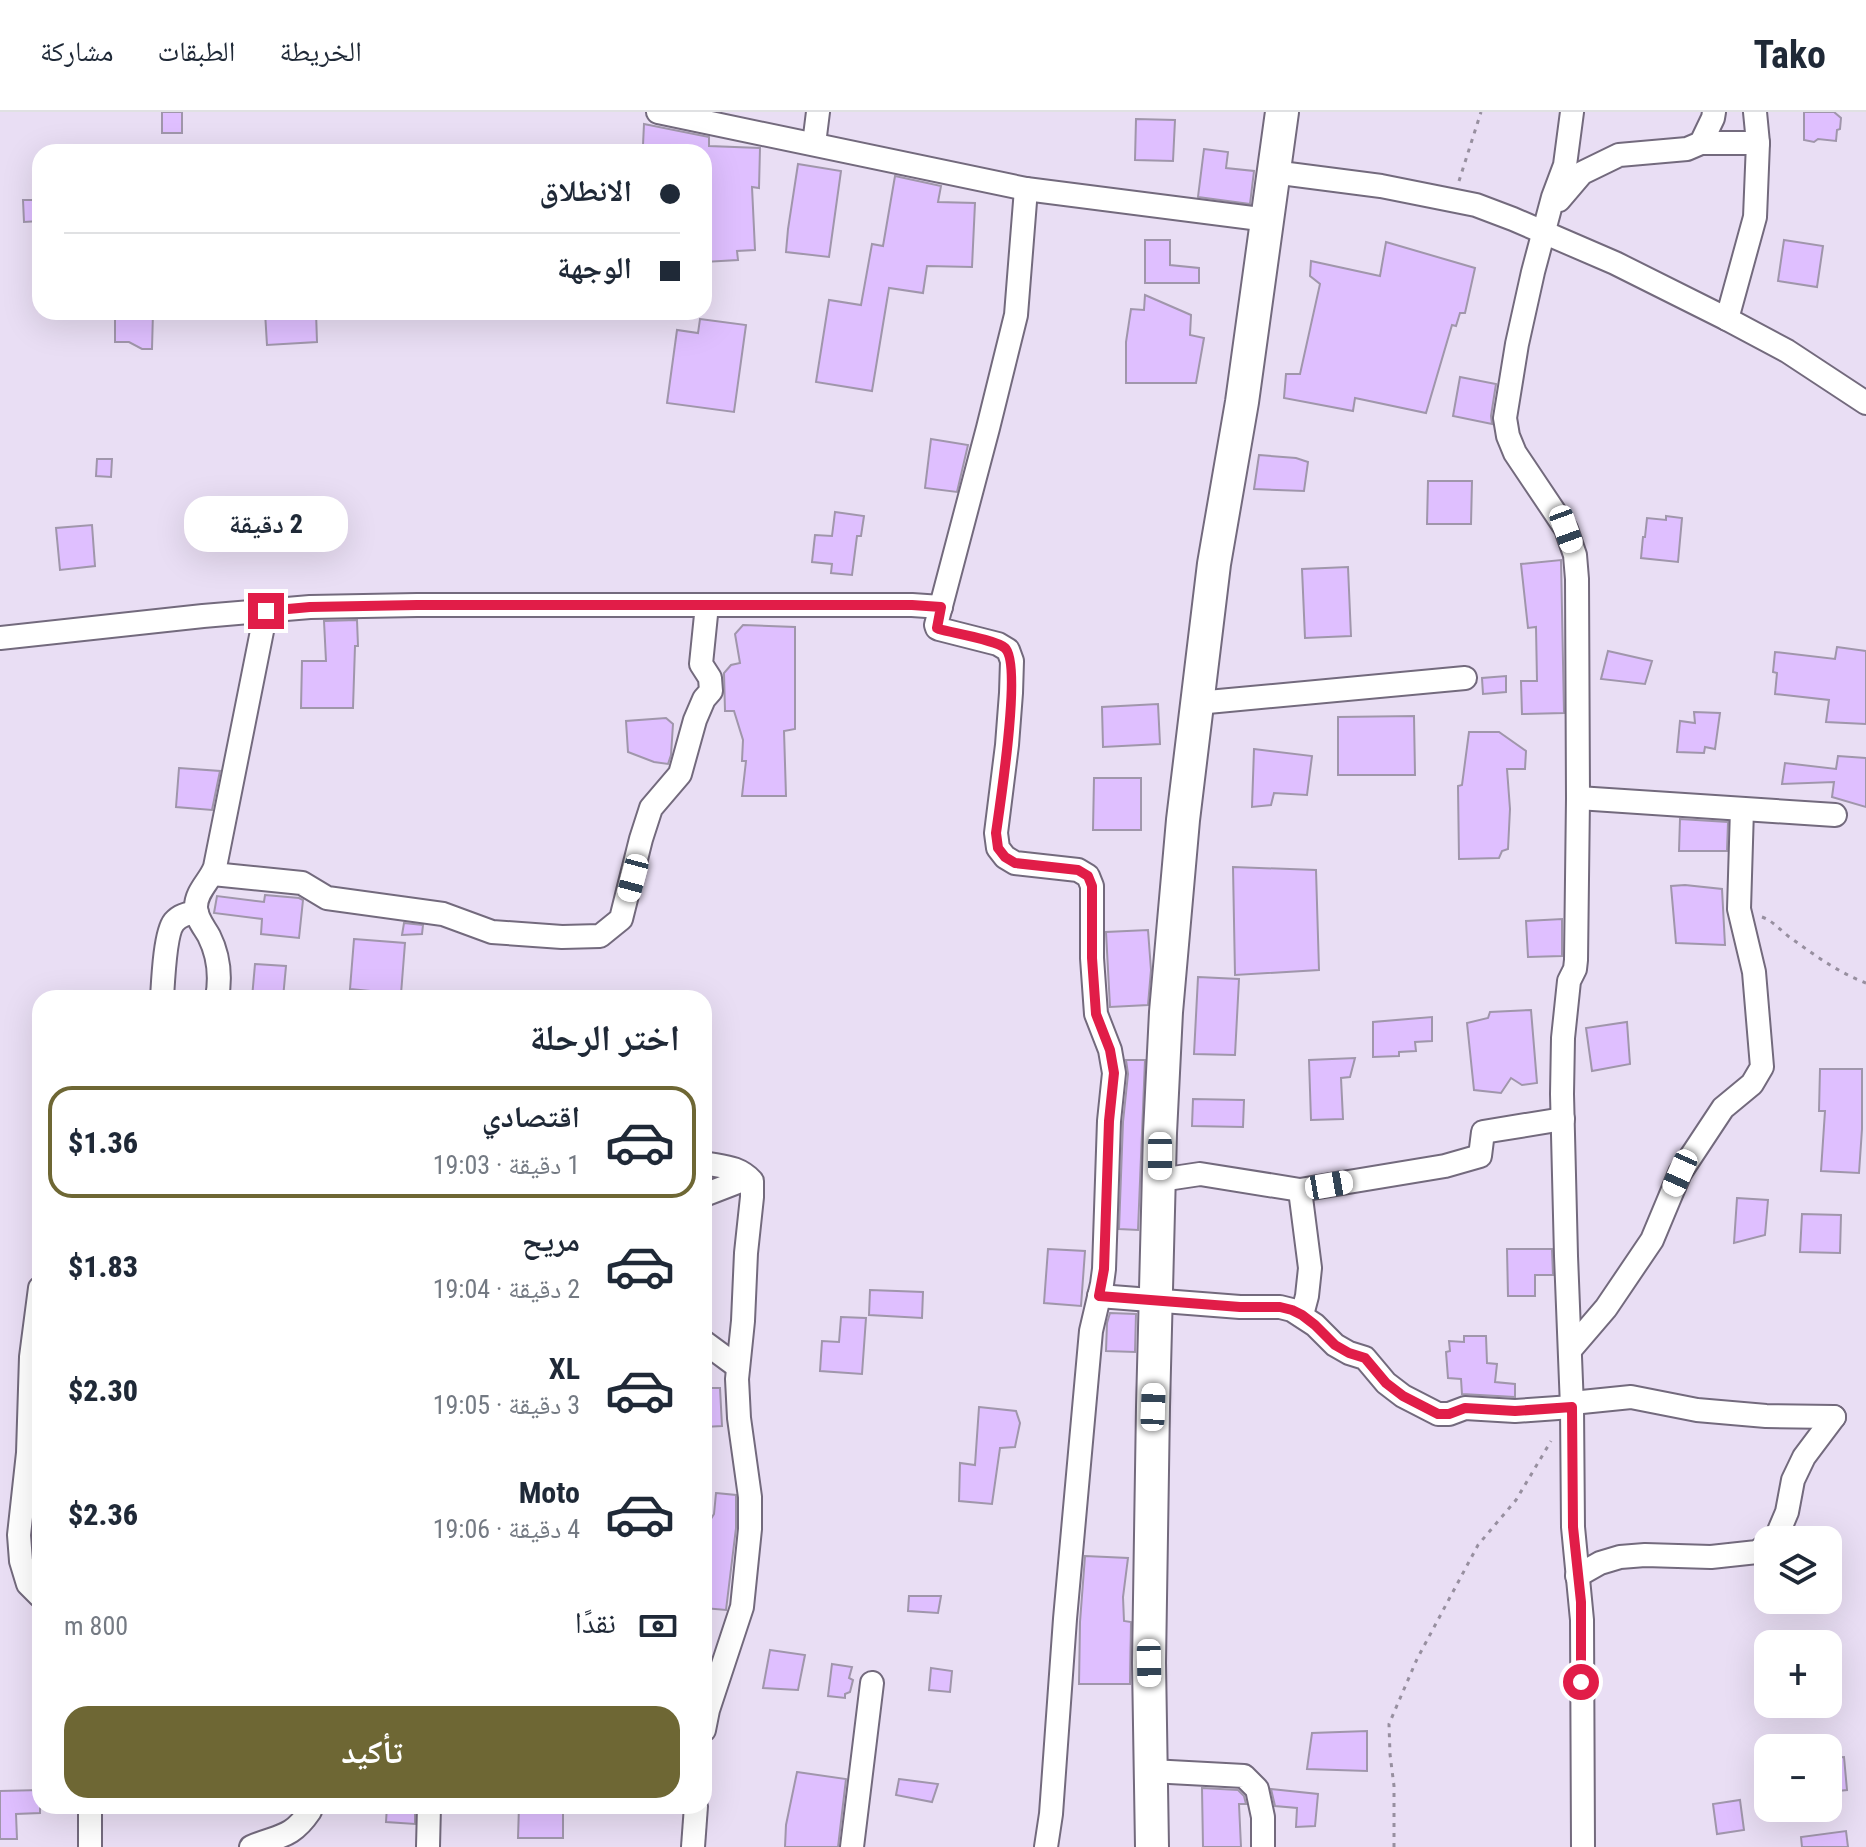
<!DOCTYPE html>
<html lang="ar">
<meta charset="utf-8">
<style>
:root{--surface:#fff;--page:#f6f6f7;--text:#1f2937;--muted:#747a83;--line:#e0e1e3;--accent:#6e6734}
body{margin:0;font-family:"Roboto Condensed","Noto Naskh Arabic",sans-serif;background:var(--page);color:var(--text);direction:rtl;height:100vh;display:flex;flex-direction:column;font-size:30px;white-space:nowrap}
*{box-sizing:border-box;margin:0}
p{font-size:26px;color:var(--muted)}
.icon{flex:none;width:44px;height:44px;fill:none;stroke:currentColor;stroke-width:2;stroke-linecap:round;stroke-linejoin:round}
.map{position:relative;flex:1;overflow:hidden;direction:ltr}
.sheet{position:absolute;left:32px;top:878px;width:680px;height:824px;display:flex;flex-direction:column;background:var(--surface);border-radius:24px;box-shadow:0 8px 32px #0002;direction:rtl}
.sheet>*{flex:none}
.top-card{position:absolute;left:32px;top:32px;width:680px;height:176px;border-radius:24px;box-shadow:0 8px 32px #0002;direction:rtl;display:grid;align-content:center;height:176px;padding:0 32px;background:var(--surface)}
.buttons{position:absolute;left:1754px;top:1414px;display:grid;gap:16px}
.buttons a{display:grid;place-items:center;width:88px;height:88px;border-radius:16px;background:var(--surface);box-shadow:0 8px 32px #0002;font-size:40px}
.end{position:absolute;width:36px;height:36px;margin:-18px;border:10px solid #e11d48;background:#fff;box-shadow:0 0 0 4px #fff}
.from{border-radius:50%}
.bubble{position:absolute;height:56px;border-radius:24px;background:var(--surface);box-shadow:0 8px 32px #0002;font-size:26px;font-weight:800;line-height:56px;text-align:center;direction:rtl}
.car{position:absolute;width:24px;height:48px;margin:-24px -12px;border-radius:10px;box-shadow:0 0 6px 2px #0007;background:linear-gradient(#fff 24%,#345 0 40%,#fff 0 76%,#345 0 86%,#fff 0)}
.top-card b{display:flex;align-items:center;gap:28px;height:76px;font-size:30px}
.top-card b+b{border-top:2px solid var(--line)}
.top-card i{width:20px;height:20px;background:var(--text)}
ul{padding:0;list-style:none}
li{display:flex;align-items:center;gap:24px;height:112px;margin:0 16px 12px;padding:0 16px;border:4px solid transparent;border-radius:24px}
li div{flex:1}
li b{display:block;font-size:30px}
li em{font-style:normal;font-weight:800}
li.current{border-color:var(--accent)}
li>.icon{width:72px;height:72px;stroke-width:1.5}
h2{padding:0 32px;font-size:36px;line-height:96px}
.pay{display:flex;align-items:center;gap:20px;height:88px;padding:0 32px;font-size:30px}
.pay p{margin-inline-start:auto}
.action{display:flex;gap:16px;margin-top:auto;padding:16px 32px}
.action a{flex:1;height:92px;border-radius:24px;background:var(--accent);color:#fff;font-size:32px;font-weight:800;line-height:92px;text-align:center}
header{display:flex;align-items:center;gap:48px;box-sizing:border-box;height:112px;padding:0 40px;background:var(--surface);border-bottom:2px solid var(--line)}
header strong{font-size:38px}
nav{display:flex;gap:44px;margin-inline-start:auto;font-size:28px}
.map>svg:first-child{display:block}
.building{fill:#dfbfff;stroke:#a096ab;stroke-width:2}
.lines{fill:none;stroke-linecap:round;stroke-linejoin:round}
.street-casing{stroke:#736a7d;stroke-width:26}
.secondary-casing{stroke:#736a7d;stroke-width:36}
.path{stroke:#978f9f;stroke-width:3;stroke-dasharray:4 6;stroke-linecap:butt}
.street{stroke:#fff;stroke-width:22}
.secondary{stroke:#fff;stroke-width:32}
.route{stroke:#e11d48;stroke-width:10}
</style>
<header>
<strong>Tako</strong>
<nav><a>الخريطة</a><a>الطبقات</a><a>مشاركة</a></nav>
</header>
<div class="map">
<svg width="1866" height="1735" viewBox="0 0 1866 1735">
<rect width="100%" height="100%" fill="#e9def4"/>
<g class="building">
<rect x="162" y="0" width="20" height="21"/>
<path d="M 1804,0 L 1834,0 L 1841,6 L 1840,17 L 1837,18 L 1836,29 L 1818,27 L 1814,30 L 1804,28 Z"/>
<path d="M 1136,7 L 1175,8 L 1173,49 L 1135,48 Z"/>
<path d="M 644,12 L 709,25 L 709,34 L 760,36 L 759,76 L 752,75 L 755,138 L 737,139 L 738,148 L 704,150 L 704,40 L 694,40 L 694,36 L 643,33 Z"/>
<path d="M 1204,37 L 1228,40 L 1226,56 L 1254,59 L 1250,92 L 1198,85 Z"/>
<path d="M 798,52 L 841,59 L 829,145 L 786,140 L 788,117 Z"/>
<path d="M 895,64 L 941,74 L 938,90 L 975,91 L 972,155 L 927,154 L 923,181 L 889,176 L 872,279 L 816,270 L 829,188 L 861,193 L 872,132 L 883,134 Z"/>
<path d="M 23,88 L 40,88 L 40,109 L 24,110 Z"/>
<path d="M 1145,128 L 1170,128 L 1170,153 L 1199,156 L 1199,171 L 1145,171 Z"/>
<path d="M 1784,128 L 1823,134 L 1817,175 L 1778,169 Z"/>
<path d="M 1386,130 L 1475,156 L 1465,201 L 1460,201 L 1456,214 L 1452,213 L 1426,301 L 1355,286 L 1353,299 L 1284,286 L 1286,262 L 1300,262 L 1320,172 L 1310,164 L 1311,149 L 1380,164 Z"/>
<path d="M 1145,183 L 1191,203 L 1190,223 L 1204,226 L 1196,271 L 1126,271 L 1126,230 L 1131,197 L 1144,198 Z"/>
<path d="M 115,200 L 153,200 L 152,237 L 142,237 L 129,230 L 115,230 Z"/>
<path d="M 265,200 L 316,200 L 317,230 L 267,233 Z"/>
<path d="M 700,207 L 746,213 L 734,300 L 667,291 L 677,218 L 698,221 Z"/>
<path d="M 1460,265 L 1496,272 L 1491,304 L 1492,312 L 1453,304 Z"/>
<path d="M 931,327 L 968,333 L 957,380 L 925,376 Z"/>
<path d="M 1259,343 L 1296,346 L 1308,350 L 1304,379 L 1254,377 Z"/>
<path d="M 97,347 L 112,347 L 111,365 L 96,364 Z"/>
<path d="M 1428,369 L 1472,369 L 1471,412 L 1427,412 Z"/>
<path d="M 835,400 L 864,404 L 861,424 L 857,424 L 852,463 L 831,461 L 832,452 L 812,450 L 815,423 L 832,424 Z"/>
<path d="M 1666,404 L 1682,406 L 1678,450 L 1641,446 L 1643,425 L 1645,425 L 1647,406 L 1666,408 Z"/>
<path d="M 92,413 L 95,454 L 60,458 L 56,416 Z"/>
<path d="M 1561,448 L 1564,601 L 1522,602 L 1521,569 L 1537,569 L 1536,515 L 1528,516 L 1521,452 Z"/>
<path d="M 1348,455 L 1351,524 L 1305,526 L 1302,457 Z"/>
<path d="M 357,508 L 358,534 L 355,534 L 353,596 L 301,596 L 302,549 L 326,549 L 324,509 Z"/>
<path d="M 743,513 L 795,515 L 795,617 L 784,619 L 786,684 L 742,684 L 746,649 L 742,649 L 743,628 L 734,599 L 725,599 L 724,561 L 731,553 L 740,551 L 735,522 Z"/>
<path d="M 1837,535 L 1866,539 L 1866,612 L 1826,610 L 1829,588 L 1775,582 L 1777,561 L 1773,560 L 1775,540 L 1835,547 Z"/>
<path d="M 1608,539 L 1652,549 L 1645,572 L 1601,567 Z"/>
<path d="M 1506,564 L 1506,580 L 1483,582 L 1482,566 Z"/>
<path d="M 1158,592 L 1160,632 L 1103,635 L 1102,595 Z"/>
<path d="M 1694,600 L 1720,601 L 1715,637 L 1705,635 L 1704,641 L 1677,640 L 1680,609 L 1695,611 Z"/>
<path d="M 1414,604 L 1415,663 L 1338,663 L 1338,605 Z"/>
<path d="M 666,606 L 673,612 L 671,643 L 668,652 L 654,650 L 628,640 L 626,609 Z"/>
<path d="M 1469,620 L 1499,620 L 1526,639 L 1525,657 L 1507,657 L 1510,697 L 1508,737 L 1502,739 L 1499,746 L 1459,747 L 1458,674 L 1462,673 Z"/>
<path d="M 1254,637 L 1312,644 L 1307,683 L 1274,681 L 1271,693 L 1252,695 Z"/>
<path d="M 1838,644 L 1866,646 L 1866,695 L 1832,685 L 1834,670 L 1782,672 L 1785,651 L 1836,657 Z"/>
<path d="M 179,656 L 220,659 L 212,698 L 176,695 Z"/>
<path d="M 1094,666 L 1141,666 L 1141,718 L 1093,718 Z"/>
<path d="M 1680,707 L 1728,710 L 1727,739 L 1679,739 Z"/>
<path d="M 1233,755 L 1316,758 L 1319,858 L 1235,863 Z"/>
<path d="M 1685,773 L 1722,777 L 1725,833 L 1676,831 L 1671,774 Z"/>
<path d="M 265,783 L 299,786 L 303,788 L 299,826 L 261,822 L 262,807 L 214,801 L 217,784 L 264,790 Z"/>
<path d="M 1562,807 L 1562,844 L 1528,845 L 1526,809 Z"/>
<path d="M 404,811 L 423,813 L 422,822 L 402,823 Z"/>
<path d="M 1148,818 L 1151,858 L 1148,893 L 1110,895 L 1106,820 Z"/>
<path d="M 354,827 L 405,831 L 401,882 L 350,877 Z"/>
<path d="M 255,852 L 286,854 L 283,886 L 252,886 Z"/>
<path d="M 1198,865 L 1239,867 L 1235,943 L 1194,942 Z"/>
<path d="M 1531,898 L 1537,971 L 1522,973 L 1511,966 L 1501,981 L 1474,978 L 1467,911 L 1488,906 L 1490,900 Z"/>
<path d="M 1432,905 L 1432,929 L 1415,930 L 1416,939 L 1399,940 L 1399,944 L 1373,945 L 1373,910 Z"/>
<path d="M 1627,910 L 1630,952 L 1592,959 L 1586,916 Z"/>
<path d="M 1355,946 L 1350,965 L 1341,966 L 1343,1007 L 1311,1008 L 1309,948 Z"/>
<path d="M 1126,948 L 1145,948 L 1138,1118 L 1119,1117 L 1123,1010 L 1128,962 Z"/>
<path d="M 1820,957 L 1862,957 L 1862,1017 L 1859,1061 L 1821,1059 L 1825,999 L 1819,999 Z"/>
<path d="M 1193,987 L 1244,988 L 1243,1015 L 1192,1014 Z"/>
<path d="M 1737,1086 L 1768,1088 L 1765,1123 L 1734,1131 Z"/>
<path d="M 1802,1102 L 1841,1103 L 1840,1141 L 1800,1140 Z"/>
<path d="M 1048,1137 L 1085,1139 L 1081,1194 L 1044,1191 Z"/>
<path d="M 1507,1137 L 1552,1137 L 1553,1163 L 1535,1163 L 1535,1184 L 1508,1184 Z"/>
<path d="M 870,1178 L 923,1180 L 922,1206 L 869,1203 Z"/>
<path d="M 1110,1201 L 1136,1202 L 1135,1240 L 1106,1239 L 1107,1211 Z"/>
<path d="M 841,1205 L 866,1206 L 862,1262 L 820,1259 L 822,1229 L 839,1230 Z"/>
<path d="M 1464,1224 L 1486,1224 L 1487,1251 L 1497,1252 L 1495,1270 L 1515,1272 L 1515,1285 L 1462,1282 L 1461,1267 L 1448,1266 L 1446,1240 L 1450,1239 L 1449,1229 L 1464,1230 Z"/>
<path d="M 704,1276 L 720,1276 L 722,1314 L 704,1315 Z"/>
<path d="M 979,1295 L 1016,1299 L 1020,1311 L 1015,1335 L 1000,1336 L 992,1392 L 959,1389 L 960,1351 L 975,1353 Z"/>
<path d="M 716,1381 L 736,1383 L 736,1416 L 726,1498 L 704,1496 L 704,1418 L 714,1402 Z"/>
<path d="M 1085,1444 L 1128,1446 L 1123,1485 L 1124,1509 L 1131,1510 L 1130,1572 L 1079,1572 L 1080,1510 Z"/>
<path d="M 909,1484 L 941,1484 L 938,1501 L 908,1499 Z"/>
<path d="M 770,1538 L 805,1543 L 798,1578 L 763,1576 Z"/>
<path d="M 832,1552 L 852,1555 L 849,1566 L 853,1568 L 850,1580 L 845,1582 L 845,1586 L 828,1584 Z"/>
<path d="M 931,1556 L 952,1559 L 950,1580 L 929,1578 Z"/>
<path d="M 1367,1619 L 1367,1659 L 1307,1657 L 1312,1621 Z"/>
<path d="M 1844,1645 L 1847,1678 L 1828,1680 L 1828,1646 Z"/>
<path d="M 797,1660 L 846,1667 L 838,1735 L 785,1735 L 786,1713 Z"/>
<path d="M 899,1667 L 938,1672 L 932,1690 L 896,1683 Z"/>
<path d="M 1202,1676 L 1238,1678 L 1244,1684 L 1246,1692 L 1239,1692 L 1241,1735 L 1203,1735 Z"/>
<path d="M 1271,1677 L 1318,1682 L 1315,1714 L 1296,1715 L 1297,1696 L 1275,1694 Z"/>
<path d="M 40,1678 L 40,1701 L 16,1702 L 17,1727 L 0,1727 L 0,1679 Z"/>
<path d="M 1740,1688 L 1744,1718 L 1717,1722 L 1713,1692 Z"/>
<path d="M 387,1694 L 415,1694 L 415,1712 L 386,1710 Z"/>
<path d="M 519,1694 L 563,1694 L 563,1726 L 518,1726 Z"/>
<path d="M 1846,1719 L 1848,1735 L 1802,1735 L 1801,1725 Z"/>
</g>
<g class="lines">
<g class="street-casing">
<g id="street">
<path d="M 658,0 L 1026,77 L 1268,108"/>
<path d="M 1572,0 L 1565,53 L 1553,85 L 1533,160 L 1517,232 L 1505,306 L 1508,324 L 1515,341 L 1566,417 L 1575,443 L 1577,467 L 1578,686 L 1576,848 L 1575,857 L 1569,869 L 1563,926 L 1562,982 L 1566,1144 L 1572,1295 L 1573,1415 L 1582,1508 L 1583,1735"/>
<path d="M 1701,31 L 1758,31"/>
<path d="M 814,32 L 818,0"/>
<path d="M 1273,60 L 1381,74 L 1476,93 L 1513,107 L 1615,151 L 1727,207 L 1787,239 L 1866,291"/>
<path d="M 1026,77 L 1016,203 L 988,316 L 936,513 L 937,516 L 939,517 L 998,532 L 1008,538 L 1012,549 L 1011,581 L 1007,633 L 996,721 L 998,736 L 1005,745 L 1015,751 L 1078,758 L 1088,764 L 1092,774 L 1092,846 L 1096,902 L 1110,938 L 1114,961 L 1109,1009 L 1104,1157 L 1102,1172 L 1091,1219 L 1065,1507 L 1051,1702 L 1046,1735"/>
<path d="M 1559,88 L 1582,61 L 1619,43 L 1687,37 L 1701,31 L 1713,6 L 1714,0"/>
<path d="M 1727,207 L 1755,105 L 1758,31 L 1755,0"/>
<path d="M 0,526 L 203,504 L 310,495 L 417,493 L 912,493 L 941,495"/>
<path d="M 1197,591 L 1465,566"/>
<path d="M 1578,686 L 1835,703"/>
<path d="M 213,762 L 302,771 L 327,786 L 443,802 L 492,820 L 562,825 L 600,824 L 621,807 L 641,727 L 651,696 L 680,662 L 695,608 L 704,587 L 711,579 L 710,566 L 701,552 L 707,493"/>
<path d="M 162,886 C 163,870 165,821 174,810 C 180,803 188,801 197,801"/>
<path d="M 217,886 C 221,864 219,844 209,824 C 204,815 196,806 196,795 C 196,779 210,769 215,755 L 266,499"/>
<path d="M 704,1051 C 723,1055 738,1054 752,1069 L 752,1085 L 746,1141 L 743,1209 L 737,1267 L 739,1306 L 750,1385 L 750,1417 L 742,1495 L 708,1598 L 704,1618"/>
<path d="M 1160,1068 L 1200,1062 L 1300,1078 L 1445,1054 L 1480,1044 L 1483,1020 L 1563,1007"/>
<path d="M 1300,1078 L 1310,1156 L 1307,1184 L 1302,1203"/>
<path d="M 704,1083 L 748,1066"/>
<path d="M 40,1176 L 31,1245 L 28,1341 L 19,1423 L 21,1449 L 28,1472 L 40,1484"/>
<path d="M 1099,1184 L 1240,1195 L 1280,1195 L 1292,1198 L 1315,1213 L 1335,1233 L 1349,1241 L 1365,1246 L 1386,1271 L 1403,1284 L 1438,1302 L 1449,1302 L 1465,1296 L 1515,1299 L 1572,1295"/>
<path d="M 704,1230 L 738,1255"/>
<path d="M 1570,1238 L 1606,1196 L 1652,1128 L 1680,1061 L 1723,996 L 1752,972 L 1762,955 L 1754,860 L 1739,797 L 1742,697"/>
<path d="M 1572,1291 L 1631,1285 L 1697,1298 L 1766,1304 L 1834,1305"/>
<path d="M 1774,1428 L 1776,1426 L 1787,1400 L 1793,1368 L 1804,1345 L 1834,1305"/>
<path d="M 1577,1464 L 1600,1451 L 1620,1445 L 1645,1443 L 1711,1445 L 1757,1440 L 1768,1432"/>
<path d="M 1151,1659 L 1244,1664 L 1257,1677 L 1263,1705 L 1263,1735"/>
<path d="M 90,1735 L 90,1694"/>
<path d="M 251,1735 C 279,1723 291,1727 310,1699"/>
<path d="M 428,1735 L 429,1694"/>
<path d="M 693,1735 L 696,1694"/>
<path d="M 852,1735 L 872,1571"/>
</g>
</g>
<g class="secondary-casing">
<path id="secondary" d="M 1152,1735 L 1149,1551 L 1153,1295 L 1160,1021 L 1166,900 L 1183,708 L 1214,452 L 1242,290 L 1282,0"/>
</g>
<g class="path">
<path d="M 1459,69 L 1481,0"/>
<path d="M 1762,805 C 1773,809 1779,817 1788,824 C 1813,842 1837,860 1866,871"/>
<path d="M 1394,1735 L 1394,1674 L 1390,1642 L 1389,1612 L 1417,1547 L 1478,1433 L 1516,1388 L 1551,1329"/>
</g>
<use href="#street" class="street"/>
<use href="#secondary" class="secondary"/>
</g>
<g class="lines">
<path class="route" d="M 266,499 L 310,495 L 417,493 L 912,493 L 941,495 L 937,516 L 939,517 C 953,521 996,528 1005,536 C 1022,551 1000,693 996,721 L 998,736 L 1005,745 L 1015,751 L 1078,758 L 1088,764 L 1092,774 L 1092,846 L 1096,902 L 1110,938 L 1114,961 L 1109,1009 L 1104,1157 L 1099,1184 L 1240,1195 L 1280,1195 L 1292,1198 L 1302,1203 L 1315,1213 L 1335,1233 L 1349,1241 L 1365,1246 L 1386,1271 L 1403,1284 L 1438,1302 L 1449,1302 L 1465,1296 L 1515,1299 L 1572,1295 L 1573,1415 L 1581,1490 L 1581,1570"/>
</g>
</svg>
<div class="buttons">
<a><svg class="icon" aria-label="layers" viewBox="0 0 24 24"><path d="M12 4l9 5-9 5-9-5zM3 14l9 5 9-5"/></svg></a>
<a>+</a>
<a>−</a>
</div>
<i class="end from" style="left:1581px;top:1570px"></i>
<i class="end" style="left:266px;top:499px"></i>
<div class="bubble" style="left:184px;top:384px;width:164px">2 دقيقة</div>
<i class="car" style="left:1566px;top:417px;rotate:160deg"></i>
<i class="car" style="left:633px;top:766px;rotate:195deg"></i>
<i class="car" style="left:1160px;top:1044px;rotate:180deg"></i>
<i class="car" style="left:1680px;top:1061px;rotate:204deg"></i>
<i class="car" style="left:1329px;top:1073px;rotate:80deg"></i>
<i class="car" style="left:1153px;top:1295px;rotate:2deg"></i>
<i class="car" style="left:1149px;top:1551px;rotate:179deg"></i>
<div class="top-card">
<b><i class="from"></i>الانطلاق</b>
<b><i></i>الوجهة</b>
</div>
<section class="sheet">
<h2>اختر الرحلة</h2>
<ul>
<li class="current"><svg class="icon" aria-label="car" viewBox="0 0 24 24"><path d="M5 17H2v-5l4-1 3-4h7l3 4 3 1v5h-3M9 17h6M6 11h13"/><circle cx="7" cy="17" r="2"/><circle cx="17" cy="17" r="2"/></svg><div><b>اقتصادي</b><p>1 دقيقة · 19:03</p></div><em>$1.36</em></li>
<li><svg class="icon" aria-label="car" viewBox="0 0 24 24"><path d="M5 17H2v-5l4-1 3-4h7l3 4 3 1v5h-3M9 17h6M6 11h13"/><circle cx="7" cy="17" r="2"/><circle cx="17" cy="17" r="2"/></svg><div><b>مريح</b><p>2 دقيقة · 19:04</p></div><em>$1.83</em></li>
<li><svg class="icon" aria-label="car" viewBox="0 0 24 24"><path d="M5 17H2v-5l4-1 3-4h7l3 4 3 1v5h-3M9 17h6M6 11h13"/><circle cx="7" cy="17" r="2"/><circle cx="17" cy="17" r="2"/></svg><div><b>XL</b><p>3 دقيقة · 19:05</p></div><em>$2.30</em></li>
<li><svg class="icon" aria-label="car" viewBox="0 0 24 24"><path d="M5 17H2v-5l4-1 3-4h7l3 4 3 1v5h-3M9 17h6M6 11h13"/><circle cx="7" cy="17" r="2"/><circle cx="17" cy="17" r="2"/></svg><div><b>Moto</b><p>4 دقيقة · 19:06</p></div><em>$2.36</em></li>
</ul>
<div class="pay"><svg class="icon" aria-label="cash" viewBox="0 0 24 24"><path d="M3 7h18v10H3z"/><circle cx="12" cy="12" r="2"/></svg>نقدًا<p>800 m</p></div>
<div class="action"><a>تأكيد</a></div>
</section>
</div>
